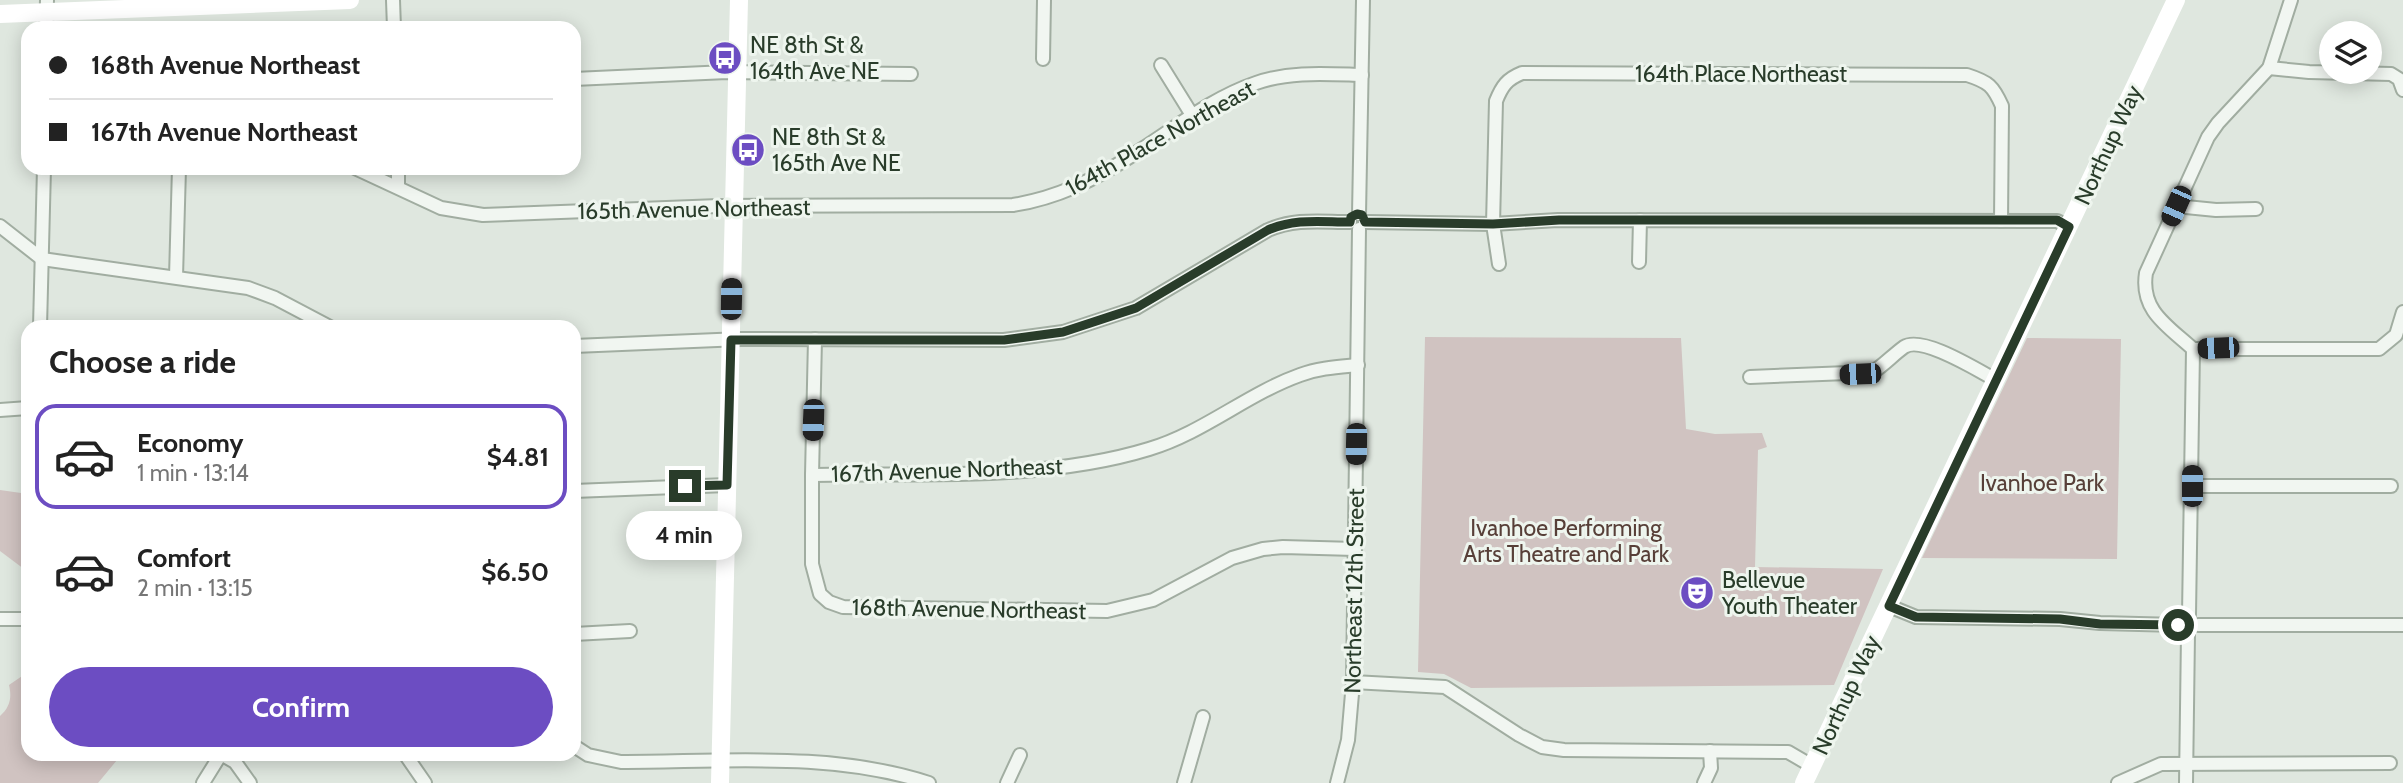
<!DOCTYPE html>
<meta charset="utf-8">
<style>
:root{--surface:#fff;--page:#f6f6f6;--text:#222;--muted:#767676;--line:#e0e0e0;--accent:#6c4dc2}
body{margin:0;font-family:Cabin,sans-serif;background:var(--page);color:var(--text);height:100vh;display:flex;flex-direction:column;font-size:26px;white-space:nowrap}
*{box-sizing:border-box;margin:0}
p{font-size:23px;color:var(--muted)}
.icon{flex:none;width:38px;height:38px;fill:none;stroke:currentColor;stroke-width:2;stroke-linecap:round;stroke-linejoin:round}
.map{position:relative;flex:1;overflow:hidden}
.side{position:absolute;left:21px;top:320px;width:560px;height:441px;display:flex;flex-direction:column;background:var(--surface);border-radius:21px;box-shadow:0 4px 18px #0003}
.side>*{flex:none}
.top-card{position:absolute;left:21px;top:21px;width:560px;height:154px;border-radius:21px;box-shadow:0 4px 18px #0003;display:grid;align-content:center;height:154px;padding:0 28px;background:var(--surface)}
.tools{position:absolute;left:2319px;top:21px;display:grid;gap:14px}
.tools a{display:grid;place-items:center;width:63px;height:63px;border-radius:50%;background:var(--surface);box-shadow:0 4px 18px #0003;font-size:35px}
.end{position:absolute;width:32px;height:32px;margin:-16px;border:9px solid #293c2a;background:#fff;box-shadow:0 0 0 4px #fff}
.from{border-radius:50%}
.bubble{position:absolute;height:49px;border-radius:24px;background:var(--surface);box-shadow:0 4px 18px #0003;font-size:23px;font-weight:700;line-height:49px;text-align:center}
.car{position:absolute;width:21px;height:42px;margin:-21px -10px;border-radius:9px;box-shadow:0 0 5px 2px #0007;background:linear-gradient(#222 24%,#8ab4d8 0 40%,#222 0 76%,#8ab4d8 0 86%,#222 0)}
.top-card b{display:flex;align-items:center;gap:24px;height:66px;font-size:26px}
.top-card b+b{border-top:2px solid var(--line)}
.top-card i{width:18px;height:18px;background:var(--text)}
ul{padding:0;list-style:none}
li{display:flex;align-items:center;gap:21px;height:105px;margin:0 14px 10px;padding:0 14px;border:4px solid transparent;border-radius:21px}
li div{flex:1}
li b{display:block;font-size:26px}
li em{font-style:normal;font-weight:700}
li.selected{border-color:var(--accent)}
li>.icon{width:63px;height:63px;stroke-width:1.5}
h2{padding:0 28px;font-size:32px;line-height:84px}
.button{display:flex;gap:14px;margin-top:auto;padding:14px 28px}
.button a{flex:1;height:80px;border-radius:42px;background:var(--accent);color:#fff;font-size:28px;font-weight:700;line-height:80px;text-align:center}
.map>svg:first-child{display:block}
.green{fill:#d0c3c1}
.lines{fill:none;stroke-linecap:round;stroke-linejoin:round}
.street-casing{stroke:#a1ada1;stroke-width:16}
.street{stroke:#f1f6f1;stroke-width:12}
.secondary{stroke:#fff;stroke-width:18}
.route{stroke:#293c2a;stroke-width:9}
.labels{text-anchor:middle;dominant-baseline:central;stroke-width:6;stroke-linejoin:round;paint-order:stroke}
.poi-label{font-size:23px;fill:#293c2a;stroke:#eef5ee;text-anchor:start}
.street-label{font-size:23px;fill:#293c2a;stroke:#eef5ee}
.park-label{font-size:23px;fill:#573f38;stroke:#eef5ee}
</style>
<div class="map">
<svg width="2403" height="783" viewBox="0 0 2403 783">
<rect width="100%" height="100%" fill="#dfe7df"/>
<g class="green">
<path d="M 1425,337 L 1681,338 L 1686,429 L 1715,434 L 1762,433 L 1767,447 L 1758,450 L 1755,567 L 1883,569 L 1834,685 L 1471,688 L 1444,674 L 1418,672 Z"/>
<path d="M 2027,338 L 2121,339 L 2117,559 L 1922,558 Z"/>
<path d="M 0,490 L 28,494 L 28,572 L 0,551 Z"/>
<path d="M 28,672 L 28,754 L 122,754 L 98,783 L 0,783 L 0,716 C 10,707 12,698 9,685 Z"/>
</g>
<g class="lines">
<g class="street-casing">
<g id="street">
<path d="M 393,0 L 394,28"/>
<path d="M 46,28 L 47,0"/>
<path d="M 1043,59 L 1044,0"/>
<path d="M 1161,65 L 1192,115"/>
<path d="M 2269,68 L 2309,72 L 2391,74 L 2399,79 L 2403,90"/>
<path d="M 574,79 L 727,72 L 911,74"/>
<path d="M 355,168 L 441,208 L 483,215 L 719,206 L 1013,205 C 1057,198 1094,180 1131,156 C 1172,131 1209,99 1256,83 C 1290,71 1326,74 1362,75"/>
<path d="M 398,168 L 398,186"/>
<path d="M 2176,206 L 2216,210 L 2256,209"/>
<path d="M 1359,214 L 1363,0"/>
<path d="M 1365,222 L 1493,224 L 1558,220 L 2057,221 L 2069,227"/>
<path d="M 0,226 L 42,259 L 248,288 L 275,298 L 330,327"/>
<path d="M 1639,262 L 1640,220"/>
<path d="M 1499,264 L 1493,224 L 1496,101 C 1502,86 1507,79 1522,73 L 1967,75 C 1989,82 1993,86 2002,106 L 2001,221"/>
<path d="M 176,277 L 179,168"/>
<path d="M 40,327 L 44,168"/>
<path d="M 815,339 L 812,475 L 812,564 L 820,594 L 829,602 L 843,607 L 1107,611 L 1153,600 L 1232,558 L 1263,549 L 1283,547 L 1355,549"/>
<path d="M 574,346 L 741,339 L 1004,340 L 1063,332 L 1136,308 L 1268,230 C 1296,218 1320,222 1350,222"/>
<path d="M 2193,349 L 2379,349 L 2396,335 L 2403,312"/>
<path d="M 1750,377 L 1873,372 C 1885,364 1893,355 1904,347 C 1922,335 1977,370 1996,380"/>
<path d="M 0,410 L 28,408"/>
<path d="M 812,475 C 920,473 1045,481 1149,449 C 1203,433 1247,394 1300,375 C 1319,368 1338,367 1358,365"/>
<path d="M 2192,486 L 2391,486"/>
<path d="M 574,491 L 727,485"/>
<path d="M 1889,606 L 1916,617 L 2060,619 L 2100,623 L 2178,625"/>
<path d="M 2189,615 L 2193,349 C 2168,326 2140,311 2146,273 L 2208,137 L 2218,123 L 2269,68 L 2291,0"/>
<path d="M 0,619 L 28,619"/>
<path d="M 2198,625 L 2403,625"/>
<path d="M 574,634 L 630,631"/>
<path d="M 1353,682 L 1445,687 L 1519,735 L 1542,747 L 1564,750 L 1788,752 L 1812,766"/>
<path d="M 574,746 L 588,755 L 621,762 C 723,762 831,751 929,783"/>
<path d="M 221,754 L 235,762 L 250,783"/>
<path d="M 405,754 L 425,783"/>
<path d="M 203,783 L 221,754"/>
<path d="M 1007,783 L 1020,755"/>
<path d="M 1184,783 L 1203,717"/>
<path d="M 1337,783 L 1348,740 L 1353,682 L 1359,229"/>
<path d="M 1704,783 L 1711,768 L 1710,751"/>
<path d="M 2118,783 L 2161,764 L 2390,763"/>
<path d="M 2186,783 L 2188,634"/>
</g>
</g>
<use href="#street" class="street"/>
<g class="secondary">
<path d="M 0,14 L 350,0"/>
<path d="M 720,783 L 739,0"/>
<path d="M 1804,783 L 2176,0"/>
</g>
</g>
<g class="lines">
<path class="route" d="M 685,486 L 727,485 L 731,340 L 1004,340 L 1063,332 L 1136,308 L 1268,230 C 1296,218 1320,222 1350,222 L 1351,217 L 1357,214 L 1362,215 L 1365,222 L 1493,224 L 1559,220 L 2057,220 L 2069,227 L 1889,606 L 1916,617 L 2060,619 L 2100,624 L 2178,625"/>
</g>
<defs>
<g id="bus-disc" transform="scale(1.75)"><circle r="9.5" fill="#6c4dc2" stroke="#eef5ee"/><path d="M-5-6H5V4H4V6H2V4H-2V6H-4V4H-5ZM-3.5-4V0h7V-4ZM-3.5 1.2v1.5H-2V1.2ZM2 1.2v1.5H3.5V1.2Z" fill="#fff"/></g>
<g id="theatre-disc" transform="scale(1.75)"><circle r="9.5" fill="#6c4dc2" stroke="#eef5ee"/><path d="M-5-5.5Q0-4 5-5.5V0Q5 5 0 6Q-5 5-5 0ZM-3.3-2.5H-1v1.5H-3.3ZM1-2.5H3.3v1.5H1ZM-2.8 1Q0 5.5 2.8 1Z" fill="#fff"/></g>
</defs>
<g fill-rule="evenodd">
<use href="#bus-disc" x="725" y="58"/>
<use href="#bus-disc" x="748" y="150"/>
<use href="#theatre-disc" x="1697" y="593"/>
</g>
<g class="labels">
<g class="poi-label">
<text x="750" y="45">NE 8th St &amp;<tspan x="750" dy="26">164th Ave NE</tspan></text>
<text x="772" y="137">NE 8th St &amp;<tspan x="772" dy="26">165th Ave NE</tspan></text>
<text x="1722" y="580">Bellevue<tspan x="1722" dy="26">Youth Theater</tspan></text>
</g>
<g class="street-label">
<text x="1741" y="74">164th Place Northeast</text>
<text transform="translate(1160 138) rotate(-29)">164th Place Northeast</text>
<text transform="translate(2108 145) rotate(-65)">Northup Way</text>
<text transform="translate(694 209) rotate(-1)">165th Avenue Northeast</text>
<text transform="translate(947 470) rotate(-2)">167th Avenue Northeast</text>
<text transform="translate(1354 591) rotate(-89)">Northeast 12th Street</text>
<text transform="translate(969 609) rotate(1)">168th Avenue Northeast</text>
<text transform="translate(1846 695) rotate(-65)">Northup Way</text>
</g>
<g class="park-label">
<text x="2042" y="483">Ivanhoe Park</text>
<text x="1566" y="528">Ivanhoe Performing<tspan x="1566" dy="26">Arts Theatre and Park</tspan></text>
</g>
</g>
</svg>
<div class="tools">
<a><svg class="icon" aria-label="layers" viewBox="0 0 24 24"><path d="M12 4l9 5-9 5-9-5zM3 14l9 5 9-5"/></svg></a>
</div>
<i class="end from" style="left:2178px;top:625px"></i>
<i class="end" style="left:685px;top:486px"></i>
<div class="bubble" style="left:626px;top:511px;width:116px">4 min</div>
<i class="car" style="left:2176px;top:206px;rotate:204deg"></i>
<i class="car" style="left:731px;top:299px;rotate:1deg"></i>
<i class="car" style="left:2218px;top:348px;rotate:268deg"></i>
<i class="car" style="left:1860px;top:374px;rotate:268deg"></i>
<i class="car" style="left:813px;top:420px;rotate:182deg"></i>
<i class="car" style="left:1356px;top:444px;rotate:181deg"></i>
<i class="car" style="left:2192px;top:486px;rotate:0deg"></i>
<div class="top-card">
<b><i class="from"></i>168th Avenue Northeast</b>
<b><i></i>167th Avenue Northeast</b>
</div>
<section class="side">
<h2>Choose a ride</h2>
<ul>
<li class="selected"><svg class="icon" aria-label="car" viewBox="0 0 24 24"><path d="M5 17H2v-5l4-1 3-4h7l3 4 3 1v5h-3M9 17h6M6 11h13"/><circle cx="7" cy="17" r="2"/><circle cx="17" cy="17" r="2"/></svg><div><b>Economy</b><p>1 min · 13:14</p></div><em>$4.81</em></li>
<li><svg class="icon" aria-label="car" viewBox="0 0 24 24"><path d="M5 17H2v-5l4-1 3-4h7l3 4 3 1v5h-3M9 17h6M6 11h13"/><circle cx="7" cy="17" r="2"/><circle cx="17" cy="17" r="2"/></svg><div><b>Comfort</b><p>2 min · 13:15</p></div><em>$6.50</em></li>
</ul>
<div class="button"><a>Confirm</a></div>
</section>
</div>
